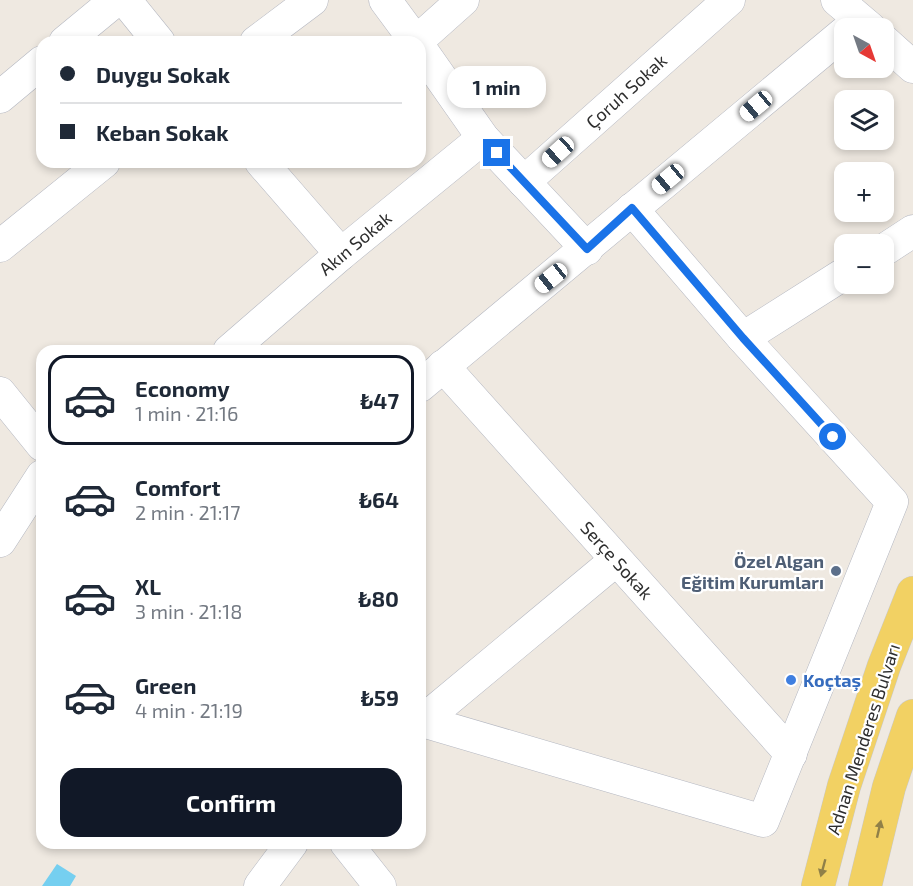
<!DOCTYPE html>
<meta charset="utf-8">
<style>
:root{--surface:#fff;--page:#f6f6f7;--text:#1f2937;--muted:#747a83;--line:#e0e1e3;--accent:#111827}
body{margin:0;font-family:"Exo 2",sans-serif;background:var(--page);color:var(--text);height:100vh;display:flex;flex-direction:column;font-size:22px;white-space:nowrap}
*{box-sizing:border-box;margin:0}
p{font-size:20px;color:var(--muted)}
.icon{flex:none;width:33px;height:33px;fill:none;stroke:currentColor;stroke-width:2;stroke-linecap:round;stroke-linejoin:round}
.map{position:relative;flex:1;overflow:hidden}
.panel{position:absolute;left:36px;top:345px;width:390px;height:504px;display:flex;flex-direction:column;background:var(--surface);border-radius:18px;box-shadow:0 3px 9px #0003}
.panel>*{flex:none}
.banner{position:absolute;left:36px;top:36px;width:390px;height:132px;border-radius:18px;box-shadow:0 3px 9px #0003;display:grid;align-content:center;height:132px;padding:0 24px;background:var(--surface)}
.needle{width:39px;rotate:140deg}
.controls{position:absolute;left:834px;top:18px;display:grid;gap:12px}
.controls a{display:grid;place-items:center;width:60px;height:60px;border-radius:12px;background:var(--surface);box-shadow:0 3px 9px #0003;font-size:30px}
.end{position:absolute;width:27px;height:27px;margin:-14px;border:8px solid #1a73e8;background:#fff;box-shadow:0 0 0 3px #fff}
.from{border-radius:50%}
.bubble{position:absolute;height:42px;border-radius:18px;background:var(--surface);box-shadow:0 3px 9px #0003;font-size:20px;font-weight:700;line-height:42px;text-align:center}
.car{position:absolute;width:18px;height:36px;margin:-18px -9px;border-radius:8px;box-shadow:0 0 4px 2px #0007;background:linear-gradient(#fff 24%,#345 0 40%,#fff 0 76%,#345 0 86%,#fff 0)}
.banner b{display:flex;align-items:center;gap:21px;height:57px;font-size:22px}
.banner b+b{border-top:2px solid var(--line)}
.banner i{width:15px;height:15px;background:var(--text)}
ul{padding:10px 0 0;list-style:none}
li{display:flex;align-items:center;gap:18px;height:90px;margin:0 12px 9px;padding:0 12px;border:3px solid transparent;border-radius:18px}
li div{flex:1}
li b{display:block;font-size:22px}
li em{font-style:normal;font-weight:700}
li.active{border-color:var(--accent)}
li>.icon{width:54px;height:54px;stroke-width:1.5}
.primary-button{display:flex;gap:12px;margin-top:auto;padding:12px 24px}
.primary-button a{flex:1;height:69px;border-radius:18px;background:var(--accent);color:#fff;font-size:24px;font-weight:700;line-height:69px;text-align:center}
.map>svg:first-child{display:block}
.water{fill:#75cff0}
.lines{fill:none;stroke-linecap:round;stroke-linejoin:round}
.minor-casing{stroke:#b4b7c1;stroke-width:33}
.major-casing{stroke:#c9c9c9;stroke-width:34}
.minor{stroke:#fff;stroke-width:32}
.major{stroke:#f2d163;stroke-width:33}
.oneway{fill:#908048}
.route{stroke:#1a73e8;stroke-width:8}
.service-dot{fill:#5c6f8a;stroke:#fff;stroke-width:2}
.shop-dot{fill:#3f7fe0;stroke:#fff;stroke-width:2}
.labels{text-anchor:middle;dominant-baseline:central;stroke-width:4.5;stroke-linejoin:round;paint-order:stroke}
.street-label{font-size:18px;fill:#2e2e2e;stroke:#fff}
.service-label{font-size:18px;font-weight:bold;fill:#4e5e75;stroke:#fff;text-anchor:end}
.shop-label{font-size:18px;font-weight:bold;fill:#366cbe;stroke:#fff;text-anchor:start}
</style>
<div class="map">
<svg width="913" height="886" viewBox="0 0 913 886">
<rect width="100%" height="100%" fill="#efe9e1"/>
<path class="water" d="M 57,864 L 76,876 L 70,886 L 42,886 Z"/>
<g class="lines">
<g class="minor-casing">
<g id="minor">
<path d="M 125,0 L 159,42"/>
<path d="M 385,0 L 416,42 L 463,0"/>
<path d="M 837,0 L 870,28"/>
<path d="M 884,41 L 913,67"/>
<path d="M 65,42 L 116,0"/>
<path d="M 256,42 L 312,0"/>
<path d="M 420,48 L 483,138 L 587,249"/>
<path d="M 0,97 L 42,62"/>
<path d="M 261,162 L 341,254"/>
<path d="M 524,182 L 729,0"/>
<path d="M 0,246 L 104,162"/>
<path d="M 884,250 L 913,231"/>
<path d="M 743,338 L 844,274"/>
<path d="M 229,351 L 341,254 L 483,138"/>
<path d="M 443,366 L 791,754"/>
<path d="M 420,386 L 844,33"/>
<path d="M 0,393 L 42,445"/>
<path d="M 0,541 L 42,476"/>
<path d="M 422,721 L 763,821 L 892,502 L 743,338 L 632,209"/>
<path d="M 420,723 L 616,560"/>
<path d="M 346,843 L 380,886"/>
<path d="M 260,886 L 292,843"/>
</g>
</g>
<g class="major-casing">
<g id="major">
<path d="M 818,886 L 844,786 L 884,666 L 913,593"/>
<path d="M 865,886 L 889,787 L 913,716"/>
</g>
</g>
<use href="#minor" class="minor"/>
<use href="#major" class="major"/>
</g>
<defs><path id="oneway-solid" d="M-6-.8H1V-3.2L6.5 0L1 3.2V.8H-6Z" transform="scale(1.5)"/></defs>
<g class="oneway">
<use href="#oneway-solid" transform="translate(879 829) rotate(-77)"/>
<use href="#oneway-solid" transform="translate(823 868) rotate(105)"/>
</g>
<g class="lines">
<path class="route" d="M 497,153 L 587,249 L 632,208 L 743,338 L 833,437"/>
</g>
<circle class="service-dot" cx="836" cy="571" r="6"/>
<circle class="shop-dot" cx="791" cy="680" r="6"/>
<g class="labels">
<g class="street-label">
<text transform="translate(626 91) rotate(-42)">Çoruh Sokak</text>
<text transform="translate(355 243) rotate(-40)">Akın Sokak</text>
<text transform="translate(617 560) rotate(48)">Serçe Sokak</text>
<text transform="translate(863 739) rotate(-72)">Adnan Menderes Bulvarı</text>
</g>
<g class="service-label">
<text x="824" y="561">Özel Algan<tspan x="824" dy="21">Eğitim Kurumları</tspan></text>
</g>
<g class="shop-label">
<text x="803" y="680">Koçtaş</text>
</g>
</g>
</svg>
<div class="controls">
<a><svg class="needle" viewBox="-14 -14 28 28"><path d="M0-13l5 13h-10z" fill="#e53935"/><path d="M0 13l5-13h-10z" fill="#747a83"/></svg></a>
<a><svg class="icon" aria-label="layers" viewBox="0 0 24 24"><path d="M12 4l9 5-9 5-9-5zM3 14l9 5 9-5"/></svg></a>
<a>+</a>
<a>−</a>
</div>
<i class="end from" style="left:833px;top:437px"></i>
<i class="end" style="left:497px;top:153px"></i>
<div class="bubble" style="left:447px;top:66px;width:99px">1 min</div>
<i class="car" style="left:756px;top:106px;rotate:230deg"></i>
<i class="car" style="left:558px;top:152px;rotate:228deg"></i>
<i class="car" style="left:668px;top:179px;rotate:230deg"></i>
<i class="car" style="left:551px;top:278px;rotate:231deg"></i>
<div class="banner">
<b><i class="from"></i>Duygu Sokak</b>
<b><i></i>Keban Sokak</b>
</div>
<section class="panel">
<ul>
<li class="active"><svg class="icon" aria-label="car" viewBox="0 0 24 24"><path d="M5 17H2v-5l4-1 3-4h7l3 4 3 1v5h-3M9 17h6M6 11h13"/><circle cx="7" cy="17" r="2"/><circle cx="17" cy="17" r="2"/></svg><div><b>Economy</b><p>1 min · 21:16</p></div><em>₺47</em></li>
<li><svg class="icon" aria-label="car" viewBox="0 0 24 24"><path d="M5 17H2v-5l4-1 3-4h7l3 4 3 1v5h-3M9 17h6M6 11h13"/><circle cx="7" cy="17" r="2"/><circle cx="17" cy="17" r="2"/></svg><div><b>Comfort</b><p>2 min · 21:17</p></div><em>₺64</em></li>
<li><svg class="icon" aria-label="car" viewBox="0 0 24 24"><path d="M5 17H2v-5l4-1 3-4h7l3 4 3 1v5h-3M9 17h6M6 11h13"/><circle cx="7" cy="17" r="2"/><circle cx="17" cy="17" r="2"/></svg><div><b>XL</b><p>3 min · 21:18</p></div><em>₺80</em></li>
<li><svg class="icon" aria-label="car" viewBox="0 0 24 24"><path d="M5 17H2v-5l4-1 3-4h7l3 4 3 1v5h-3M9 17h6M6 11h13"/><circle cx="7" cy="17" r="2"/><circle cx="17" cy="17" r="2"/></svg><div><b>Green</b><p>4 min · 21:19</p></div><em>₺59</em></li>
</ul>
<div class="primary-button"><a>Confirm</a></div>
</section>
</div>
